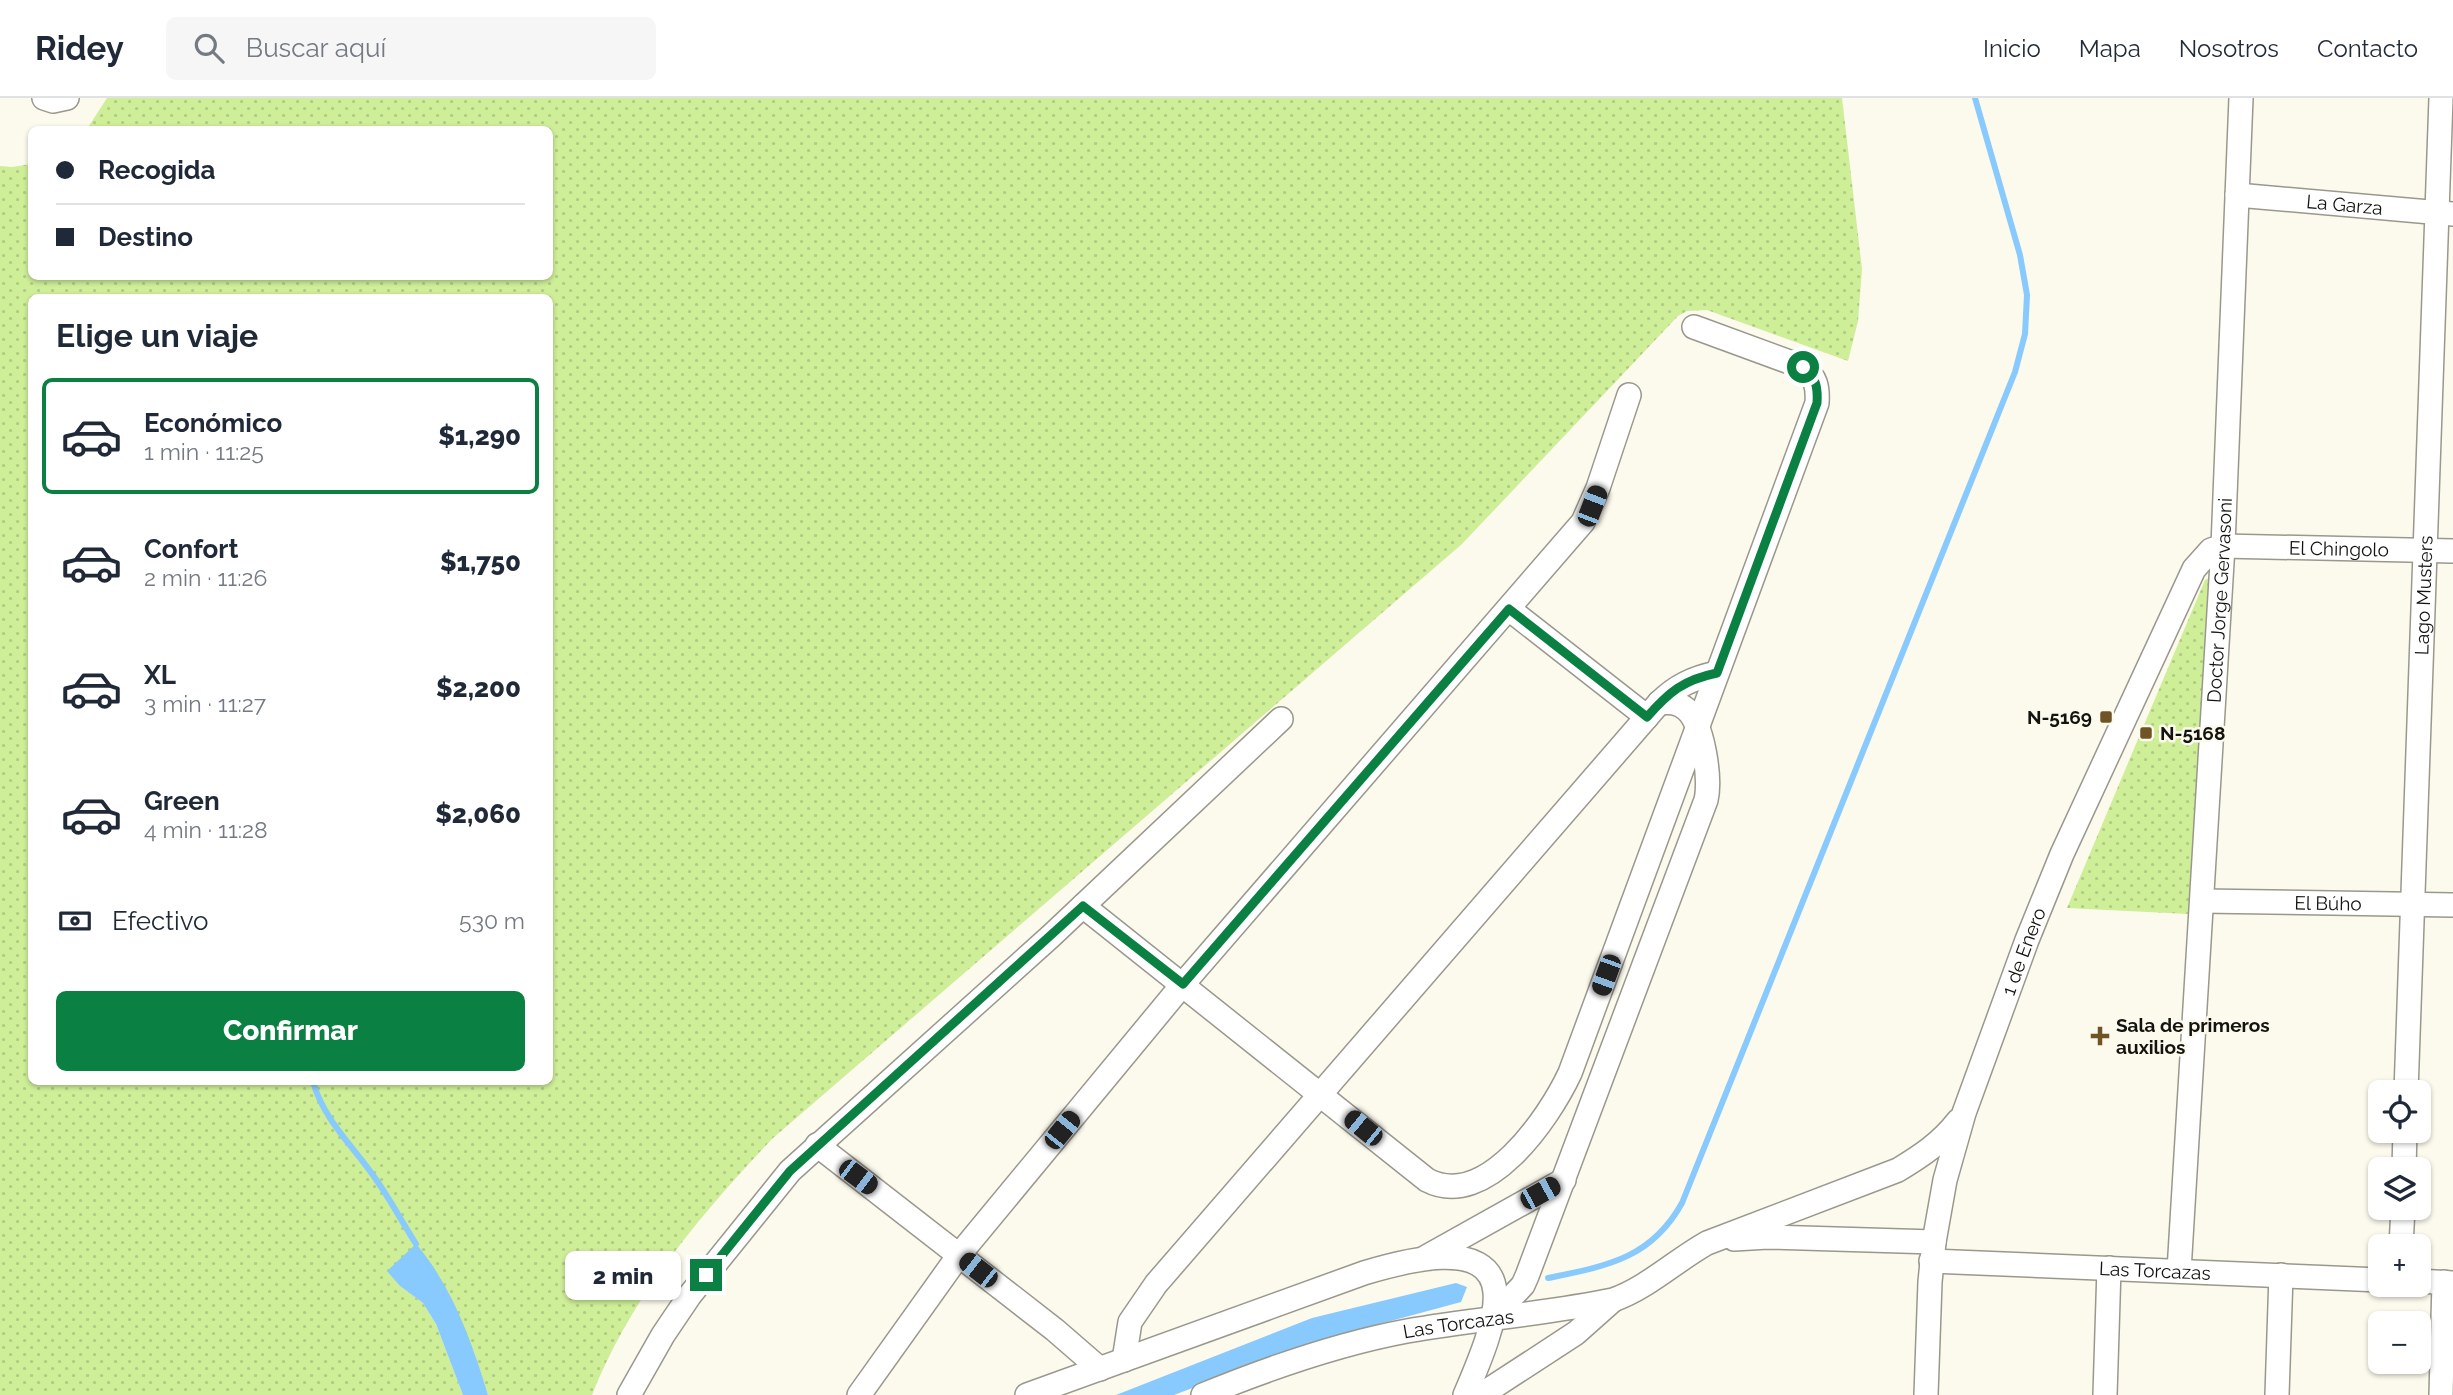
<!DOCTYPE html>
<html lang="es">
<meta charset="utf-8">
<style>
:root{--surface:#fff;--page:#f6f6f7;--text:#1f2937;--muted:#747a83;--line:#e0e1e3;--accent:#0b8043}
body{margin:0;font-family:Raleway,sans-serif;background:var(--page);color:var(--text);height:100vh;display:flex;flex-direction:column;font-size:26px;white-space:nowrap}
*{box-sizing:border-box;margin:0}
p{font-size:23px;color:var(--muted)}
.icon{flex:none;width:38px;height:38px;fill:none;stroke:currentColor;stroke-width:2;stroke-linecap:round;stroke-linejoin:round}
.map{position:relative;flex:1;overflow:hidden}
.panel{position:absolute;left:28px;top:196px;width:525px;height:791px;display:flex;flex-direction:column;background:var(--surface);border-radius:10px;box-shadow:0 2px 5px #0004}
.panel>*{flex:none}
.top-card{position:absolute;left:28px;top:28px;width:525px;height:154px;border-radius:10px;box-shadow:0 2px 5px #0004;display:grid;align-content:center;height:154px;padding:0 28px;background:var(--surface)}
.tools{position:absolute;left:2368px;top:982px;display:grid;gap:14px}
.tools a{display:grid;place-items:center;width:63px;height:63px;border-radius:10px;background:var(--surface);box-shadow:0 2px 5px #0004;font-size:35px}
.end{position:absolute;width:32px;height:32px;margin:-16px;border:9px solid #0b8043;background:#fff;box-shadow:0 0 0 4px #fff}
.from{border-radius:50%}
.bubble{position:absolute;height:49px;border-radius:10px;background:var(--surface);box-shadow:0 2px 5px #0004;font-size:23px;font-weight:800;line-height:49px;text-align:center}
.car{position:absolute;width:21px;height:42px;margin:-21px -10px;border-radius:9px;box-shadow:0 0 5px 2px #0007;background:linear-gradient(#222 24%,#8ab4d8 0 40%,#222 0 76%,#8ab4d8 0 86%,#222 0)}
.top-card b{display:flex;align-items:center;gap:24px;height:66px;font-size:26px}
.top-card b+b{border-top:2px solid var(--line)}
.top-card i{width:18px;height:18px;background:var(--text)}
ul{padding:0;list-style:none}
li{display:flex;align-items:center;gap:21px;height:116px;margin:0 14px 10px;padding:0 14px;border:4px solid transparent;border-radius:10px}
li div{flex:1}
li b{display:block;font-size:26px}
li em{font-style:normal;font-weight:800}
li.on{border-color:var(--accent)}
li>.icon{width:63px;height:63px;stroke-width:1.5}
h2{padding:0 28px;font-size:32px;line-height:84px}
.pay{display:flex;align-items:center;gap:18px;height:77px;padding:0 28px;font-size:26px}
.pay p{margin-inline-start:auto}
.button{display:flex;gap:14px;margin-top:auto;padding:14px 28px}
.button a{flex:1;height:80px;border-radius:10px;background:var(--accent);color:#fff;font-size:28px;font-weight:800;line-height:80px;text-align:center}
header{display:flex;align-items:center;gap:42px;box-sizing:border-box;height:98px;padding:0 35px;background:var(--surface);border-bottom:2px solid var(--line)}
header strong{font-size:33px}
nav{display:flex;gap:38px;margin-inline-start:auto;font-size:24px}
.search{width:490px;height:63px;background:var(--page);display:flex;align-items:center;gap:18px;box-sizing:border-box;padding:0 24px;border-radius:10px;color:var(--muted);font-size:26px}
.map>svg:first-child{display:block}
.grass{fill:url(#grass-dots);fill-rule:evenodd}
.water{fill:#88c9fe}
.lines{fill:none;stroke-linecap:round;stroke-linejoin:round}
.stream{stroke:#88c9fe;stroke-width:6}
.minor-casing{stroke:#9a988d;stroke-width:26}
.minor{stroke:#fff;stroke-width:23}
.route{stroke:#0b8043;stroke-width:9}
.poi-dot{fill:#6f5426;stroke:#fcf9ed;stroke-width:2.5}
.labels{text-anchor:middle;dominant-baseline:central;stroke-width:5;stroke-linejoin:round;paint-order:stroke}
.street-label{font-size:19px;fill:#13130f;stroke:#fcf9ed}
.poi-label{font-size:19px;font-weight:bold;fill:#13130f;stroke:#fcf9ed;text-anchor:start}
</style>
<header>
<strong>Ridey</strong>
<div class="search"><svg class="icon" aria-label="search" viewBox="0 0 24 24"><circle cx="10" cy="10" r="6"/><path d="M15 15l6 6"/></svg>Buscar aquí</div>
<nav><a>Inicio</a><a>Mapa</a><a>Nosotros</a><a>Contacto</a></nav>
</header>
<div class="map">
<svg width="2453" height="1297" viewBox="0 0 2453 1297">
<defs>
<pattern id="grass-dots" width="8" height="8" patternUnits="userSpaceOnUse" patternTransform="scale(1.75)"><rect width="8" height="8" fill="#ceee98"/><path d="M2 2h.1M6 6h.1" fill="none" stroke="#b0cb82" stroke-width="1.8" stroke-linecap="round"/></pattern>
</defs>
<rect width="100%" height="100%" fill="#fcf9ed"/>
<g class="grass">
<path d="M 107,0 L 1842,0 L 1862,171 L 1858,223 L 1848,263 L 1707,212 L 1687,213 L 1678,218 L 1462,446 L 773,1040 C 701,1116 631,1198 592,1297 L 488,1297 L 473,1251 L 441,1185 L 400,1188 L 423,1205 L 436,1226 L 463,1297 L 0,1297 L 0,68 L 12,69 L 31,66 L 32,178 L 550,178 L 550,32 L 87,31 ZM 32,200 L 550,200 L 550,984 L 32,984 Z"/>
<path d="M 2213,478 L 2188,816 L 2067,810 L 2205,482 Z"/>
</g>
<g class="water">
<path d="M 416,1146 C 451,1186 473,1246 488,1297 L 463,1297 L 436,1226 L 423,1205 L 400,1188 L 387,1173 Z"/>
<path d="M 1456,1185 L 1467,1189 L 1461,1204 L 1313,1244 L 1174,1297 L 1116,1297 L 1312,1220 Z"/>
</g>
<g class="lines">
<g class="stream">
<path d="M 313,984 C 324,1022 353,1048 375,1080 C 390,1101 402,1124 416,1146"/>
<path d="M 1548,1180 C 1606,1168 1651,1161 1682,1105 L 2015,274 L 2025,236 L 2027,197 L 2020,157 L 1975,0"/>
</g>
<g class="minor-casing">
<g id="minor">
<path d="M 44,0 L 53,3 L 67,0"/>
<path id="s1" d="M 2237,97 L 2453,116"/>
<path d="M 1509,511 L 1647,619"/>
<path id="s2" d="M 2202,803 L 2453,807"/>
<path d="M 1083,808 L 1427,1082 C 1486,1113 1549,1020 1570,975 L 1817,305 C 1818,289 1816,279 1803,269 L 1694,229"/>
<path id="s3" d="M 2406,994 L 2441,0"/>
<path d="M 817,1047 L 1055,1232 L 1100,1271"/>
<path d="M 2404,1071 L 2405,1032"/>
<path d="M 1734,1141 L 1768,1139 L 1934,1144"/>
<path d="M 2401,1148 L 2403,1110"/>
<path d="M 1426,1159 L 1564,1082"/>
<path id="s4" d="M 1931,1163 L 2380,1182"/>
<path id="s5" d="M 2179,1173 L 2223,448 L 2241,0"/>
<path d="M 2418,1183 L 2453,1185"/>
<path d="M 1492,1220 L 1523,1187 L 1527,1178 L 1706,702 C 1711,681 1703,624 1686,611 C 1678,604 1669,604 1659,605"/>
<path d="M 1124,1262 L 1130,1224 L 1156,1186 L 1659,605 C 1676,588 1693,580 1717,575"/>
<path d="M 629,1297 L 663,1237 L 690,1197 L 790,1073 L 1051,838 L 1281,621"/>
<path d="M 859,1297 L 959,1157 L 1183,886 L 1583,424 L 1598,390 L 1629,297"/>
<path d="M 1027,1297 L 1364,1175 C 1398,1165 1490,1137 1495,1194 C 1498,1222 1476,1271 1465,1297"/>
<path id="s6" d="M 1203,1297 C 1269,1270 1337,1246 1407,1233 C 1475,1221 1545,1216 1613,1202 C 1647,1190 1675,1163 1707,1145 L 1898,1072 C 1921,1058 1941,1045 1958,1023"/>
<path d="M 1481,1297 L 1576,1235 L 1612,1203"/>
<path id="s7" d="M 1926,1297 L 1930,1184 L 1934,1144 L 1945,1082 L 1964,1015 L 2027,842 L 2062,756 L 2194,471 L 2211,452 L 2223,448 L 2453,453"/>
<path d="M 2105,1297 L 2109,1170"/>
<path d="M 2277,1297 L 2281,1177"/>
<path d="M 2441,1297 L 2444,1184"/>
</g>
</g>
<use href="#minor" class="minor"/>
</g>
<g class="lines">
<path class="route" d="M 706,1177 L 790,1073 L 1083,808 L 1183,886 L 1509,511 L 1647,619 C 1669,594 1683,582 1717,575 L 1817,305 C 1818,289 1816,279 1803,269"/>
</g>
<g class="poi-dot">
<rect x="2099" y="612" width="14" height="14" rx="3.5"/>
<rect x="2139" y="628" width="14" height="14" rx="3.5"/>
<path d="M2096.5 927.5h7v7h7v7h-7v7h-7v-7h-7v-7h7z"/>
</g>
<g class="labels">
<g class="street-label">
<text stroke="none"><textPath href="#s1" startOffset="108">La Garza</textPath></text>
<text stroke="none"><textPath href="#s7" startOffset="1031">El Chingolo</textPath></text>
<text stroke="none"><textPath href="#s3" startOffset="497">Lago Musters</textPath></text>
<text stroke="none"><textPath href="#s5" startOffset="672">Doctor Jorge Gervasoni</textPath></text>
<text stroke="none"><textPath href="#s2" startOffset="126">El Búho</textPath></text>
<text stroke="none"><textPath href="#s7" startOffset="458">1 de Enero</textPath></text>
<text stroke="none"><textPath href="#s4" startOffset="224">Las Torcazas</textPath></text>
<text stroke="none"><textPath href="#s6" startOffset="266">Las Torcazas</textPath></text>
</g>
<g class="poi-label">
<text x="2092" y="619" text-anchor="end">N-5169</text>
<text x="2160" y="635">N-5168</text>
<text x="2116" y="927">Sala de primeros<tspan x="2116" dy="22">auxilios</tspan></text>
</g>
</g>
</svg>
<div class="tools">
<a><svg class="icon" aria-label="locate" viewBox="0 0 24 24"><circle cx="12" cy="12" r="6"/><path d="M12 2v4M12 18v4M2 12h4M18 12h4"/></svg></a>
<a><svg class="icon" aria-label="layers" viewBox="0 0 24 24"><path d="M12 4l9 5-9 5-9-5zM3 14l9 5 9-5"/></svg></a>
<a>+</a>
<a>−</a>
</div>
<i class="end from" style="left:1803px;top:269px"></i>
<i class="end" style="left:706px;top:1177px"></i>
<div class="bubble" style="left:565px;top:1153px;width:116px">2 min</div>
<i class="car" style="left:1592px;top:408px;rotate:21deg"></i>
<i class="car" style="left:1606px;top:877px;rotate:200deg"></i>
<i class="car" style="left:1363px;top:1030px;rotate:309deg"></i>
<i class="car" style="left:1062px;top:1032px;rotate:39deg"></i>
<i class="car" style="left:858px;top:1079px;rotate:127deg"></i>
<i class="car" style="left:1540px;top:1095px;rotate:61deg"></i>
<i class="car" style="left:978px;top:1172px;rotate:308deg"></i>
<div class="top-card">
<b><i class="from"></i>Recogida</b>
<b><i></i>Destino</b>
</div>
<section class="panel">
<h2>Elige un viaje</h2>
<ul>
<li class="on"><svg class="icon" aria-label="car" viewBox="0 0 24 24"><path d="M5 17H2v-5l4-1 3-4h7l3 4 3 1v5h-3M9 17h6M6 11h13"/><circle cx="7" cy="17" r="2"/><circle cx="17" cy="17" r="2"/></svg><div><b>Económico</b><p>1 min · 11:25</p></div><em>$1,290</em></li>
<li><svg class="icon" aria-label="car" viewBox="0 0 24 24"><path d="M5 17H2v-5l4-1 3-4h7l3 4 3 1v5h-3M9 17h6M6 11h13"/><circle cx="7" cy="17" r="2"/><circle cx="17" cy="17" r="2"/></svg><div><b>Confort</b><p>2 min · 11:26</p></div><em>$1,750</em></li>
<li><svg class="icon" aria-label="car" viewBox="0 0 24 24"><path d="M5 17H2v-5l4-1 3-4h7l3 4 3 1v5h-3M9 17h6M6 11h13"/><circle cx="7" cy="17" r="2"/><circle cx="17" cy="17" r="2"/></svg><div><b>XL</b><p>3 min · 11:27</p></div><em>$2,200</em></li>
<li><svg class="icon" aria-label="car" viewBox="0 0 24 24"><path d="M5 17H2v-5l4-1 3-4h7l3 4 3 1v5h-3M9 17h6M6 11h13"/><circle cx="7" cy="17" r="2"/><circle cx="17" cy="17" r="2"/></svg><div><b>Green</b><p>4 min · 11:28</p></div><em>$2,060</em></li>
</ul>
<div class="pay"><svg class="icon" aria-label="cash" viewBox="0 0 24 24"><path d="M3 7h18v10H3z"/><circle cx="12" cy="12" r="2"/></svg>Efectivo<p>530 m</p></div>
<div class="button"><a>Confirmar</a></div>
</section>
</div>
